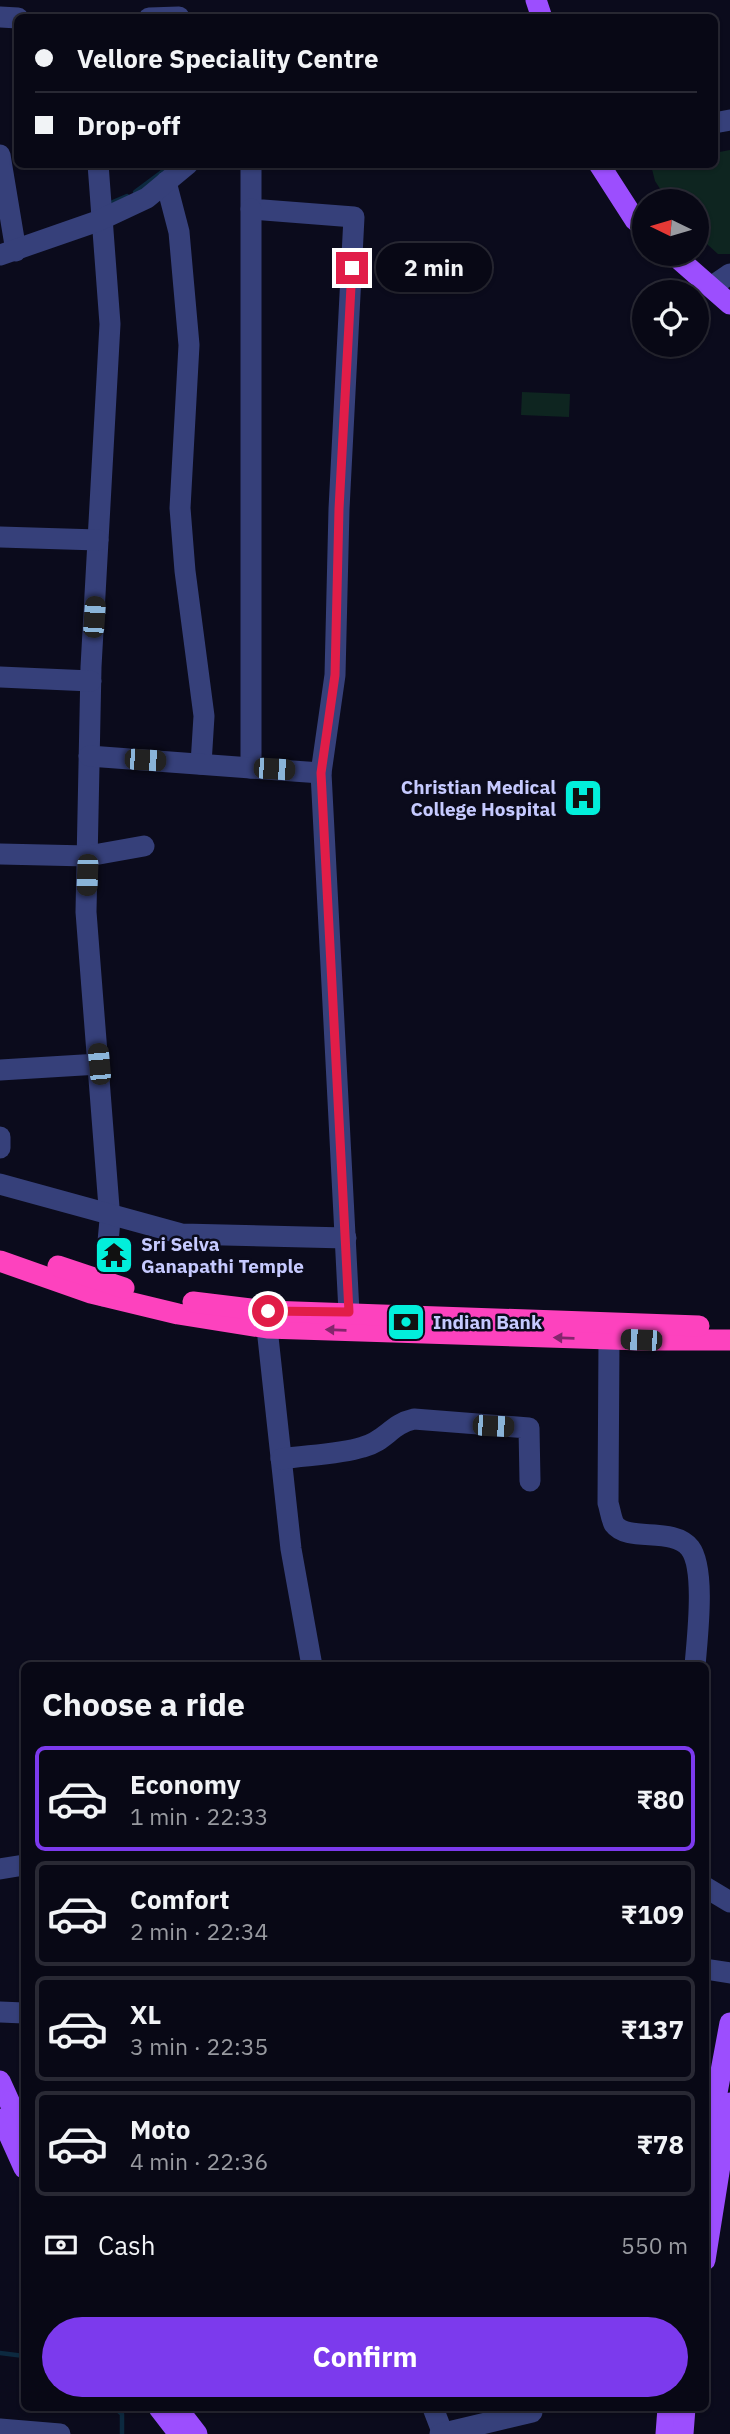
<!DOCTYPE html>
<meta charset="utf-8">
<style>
:root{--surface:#080815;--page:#11111e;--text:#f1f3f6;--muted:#989aa0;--line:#292934;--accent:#7c3aed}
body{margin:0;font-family:"IBM Plex Sans",sans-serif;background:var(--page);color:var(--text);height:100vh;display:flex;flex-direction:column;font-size:26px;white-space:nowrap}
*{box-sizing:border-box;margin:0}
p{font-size:23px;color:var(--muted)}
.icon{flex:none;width:38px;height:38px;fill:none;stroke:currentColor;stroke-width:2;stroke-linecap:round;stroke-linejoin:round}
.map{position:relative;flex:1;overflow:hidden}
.details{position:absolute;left:21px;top:1662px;width:688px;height:749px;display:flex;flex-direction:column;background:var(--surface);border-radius:10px;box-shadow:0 2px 5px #0004,0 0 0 2px var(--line)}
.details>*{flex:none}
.hud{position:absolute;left:14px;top:14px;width:704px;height:154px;border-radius:10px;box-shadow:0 2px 5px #0004,0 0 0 2px var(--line);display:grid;align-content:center;height:154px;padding:0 21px;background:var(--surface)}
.needle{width:46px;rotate:275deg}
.tools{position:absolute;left:632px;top:189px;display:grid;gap:14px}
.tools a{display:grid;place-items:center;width:77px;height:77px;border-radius:50%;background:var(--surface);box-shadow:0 2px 5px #0004,0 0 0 2px var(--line);font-size:35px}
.end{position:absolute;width:32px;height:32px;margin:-16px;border:9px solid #e11d48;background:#fff;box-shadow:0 0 0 4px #fff}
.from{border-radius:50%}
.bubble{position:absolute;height:49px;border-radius:24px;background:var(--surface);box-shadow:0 2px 5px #0004,0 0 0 2px var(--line);font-size:23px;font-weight:800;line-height:49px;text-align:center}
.car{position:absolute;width:21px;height:42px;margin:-21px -10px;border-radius:9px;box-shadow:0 0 5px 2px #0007;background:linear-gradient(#222 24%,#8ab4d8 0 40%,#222 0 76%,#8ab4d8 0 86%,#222 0)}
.hud b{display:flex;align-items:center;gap:24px;height:66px;font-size:26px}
.hud b+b{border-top:2px solid var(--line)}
.hud i{width:18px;height:18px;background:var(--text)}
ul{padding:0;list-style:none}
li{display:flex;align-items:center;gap:21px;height:105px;margin:0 14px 10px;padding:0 7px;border:4px solid var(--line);border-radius:10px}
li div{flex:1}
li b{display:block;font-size:26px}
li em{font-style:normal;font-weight:800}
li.active{border-color:var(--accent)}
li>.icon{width:63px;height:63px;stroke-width:1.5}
h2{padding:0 21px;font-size:32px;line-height:84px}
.pay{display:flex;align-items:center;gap:18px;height:77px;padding:0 21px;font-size:26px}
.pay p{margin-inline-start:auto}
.primary-button{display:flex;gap:14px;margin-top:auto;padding:14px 21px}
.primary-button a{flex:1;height:80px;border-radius:42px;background:var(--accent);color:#fff;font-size:28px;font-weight:800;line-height:80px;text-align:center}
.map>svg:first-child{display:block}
.green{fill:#0e2520}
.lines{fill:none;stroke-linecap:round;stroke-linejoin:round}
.stream{stroke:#0c293f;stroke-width:4.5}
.minor{stroke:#36407a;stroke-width:21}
.major{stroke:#9c4efe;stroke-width:21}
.highway{stroke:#fd42be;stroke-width:21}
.oneway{fill:#84266d}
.route{stroke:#e11d48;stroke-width:9}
.labels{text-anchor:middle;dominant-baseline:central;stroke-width:5;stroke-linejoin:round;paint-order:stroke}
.poi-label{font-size:19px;font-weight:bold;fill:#c6caff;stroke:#0b0b1c;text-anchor:start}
</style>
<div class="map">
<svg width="730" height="2434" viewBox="0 0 730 2434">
<rect width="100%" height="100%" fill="#0b0b1c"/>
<g class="green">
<path d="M 730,150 L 730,254 L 718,254 L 697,235 L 696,201 L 668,201 L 655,181 L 651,165 L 714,164 L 714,153 Z"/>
<path d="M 522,392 L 570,394 L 569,417 L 521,415 Z"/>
</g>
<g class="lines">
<g class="stream">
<path d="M 135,192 L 170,166"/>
<path d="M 106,205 L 127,196"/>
<path d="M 0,2353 L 24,2356"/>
<path d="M 115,2408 L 122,2414 L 122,2434"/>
</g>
<g class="minor">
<path d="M 0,17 L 18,18"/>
<path d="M 149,18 L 179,17"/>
<path d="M 714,123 L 730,120"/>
<path d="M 0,155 L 16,251"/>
<path d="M 98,164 L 110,324 L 91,667 L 86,912 L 110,1220 L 103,1296"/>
<path d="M 251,164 L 251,209 L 354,217 L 339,509 L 335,675 L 321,773 L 349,1312"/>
<path d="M 166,182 L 179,232 L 189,345 L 180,508 L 185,571 L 204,716 L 201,764"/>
<path d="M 251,209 L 251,768 L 321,773"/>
<path d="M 0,255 L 98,221 L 147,198 L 188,164"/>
<path d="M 711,287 L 730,274"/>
<path d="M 0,537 L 98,540"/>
<path d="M 0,677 L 91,681"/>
<path d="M 89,756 L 251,768"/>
<path d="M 0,854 L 88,856 L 144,846"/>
<path d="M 0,1070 L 99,1064"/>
<path d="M 0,1137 L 0,1148"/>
<path d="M 0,1184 L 182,1234 L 346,1238"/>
<path d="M 267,1328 L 291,1549 L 312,1666"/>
<path d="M 609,1339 L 608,1503 C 610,1509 611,1518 614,1524 C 628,1543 673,1526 690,1548 C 706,1569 697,1639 695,1666"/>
<path d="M 281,1459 C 307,1455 337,1455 363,1447 C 386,1441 391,1424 414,1419 L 529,1428 L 530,1481"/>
<path d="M 0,1869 L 24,1865"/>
<path d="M 705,1887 L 730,1902"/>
<path d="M 705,1969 L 730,1973"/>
<path d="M 0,2012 L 24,2013"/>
<path d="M 433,2408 L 443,2434"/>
<path d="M 0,2429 L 60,2434"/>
<path d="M 440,2434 L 532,2412"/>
</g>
<g class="major">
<path d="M 536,0 L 542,18"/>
<path d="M 599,164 L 635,220 L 644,228"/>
<path d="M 673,254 L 730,304"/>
<path d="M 0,2081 L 24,2134"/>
<path d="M 2,2119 L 24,2168"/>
<path d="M 705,2157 L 730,2023"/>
<path d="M 705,2260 L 730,2103"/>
<path d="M 159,2408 L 179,2434"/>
<path d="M 177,2408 L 197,2434"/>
<path d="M 666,2434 L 668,2408"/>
<path d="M 683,2434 L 685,2408"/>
</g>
<g class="highway">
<path d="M 0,1261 L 91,1293 L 178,1314 L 267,1328 L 641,1340 L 730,1340"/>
<path d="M 58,1266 L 124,1288"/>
<path d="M 193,1302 L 268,1311 L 699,1326"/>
</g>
</g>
<defs><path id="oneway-solid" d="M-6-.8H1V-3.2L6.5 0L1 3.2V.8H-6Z" transform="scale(1.75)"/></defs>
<g class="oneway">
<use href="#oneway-solid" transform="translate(336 1330) rotate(-178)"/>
<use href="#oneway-solid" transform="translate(564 1338) rotate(-178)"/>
</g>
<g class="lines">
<path class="route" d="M 268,1311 L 349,1312 L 321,773 L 335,675 L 339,509 L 352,268"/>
</g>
<defs>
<g id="hospital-square" transform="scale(2.0125)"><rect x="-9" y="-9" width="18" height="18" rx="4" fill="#02efdb" stroke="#0b0b1c"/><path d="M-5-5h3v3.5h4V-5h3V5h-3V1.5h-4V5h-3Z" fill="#111"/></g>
<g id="temple-square" transform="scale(2.0125)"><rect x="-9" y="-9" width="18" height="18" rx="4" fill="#02efdb" stroke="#0b0b1c"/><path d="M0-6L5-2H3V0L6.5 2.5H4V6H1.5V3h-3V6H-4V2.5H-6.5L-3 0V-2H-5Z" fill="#111"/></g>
<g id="bank-square" transform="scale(2.0125)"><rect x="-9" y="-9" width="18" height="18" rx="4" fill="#02efdb" stroke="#0b0b1c"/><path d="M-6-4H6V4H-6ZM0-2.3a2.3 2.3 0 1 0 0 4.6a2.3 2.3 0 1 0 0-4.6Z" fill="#111"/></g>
</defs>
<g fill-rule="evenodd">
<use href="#hospital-square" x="583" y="798"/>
<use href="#temple-square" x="114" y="1255"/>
<use href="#bank-square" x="406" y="1322"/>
</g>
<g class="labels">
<g class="poi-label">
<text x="556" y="787" text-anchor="end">Christian Medical<tspan x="556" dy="22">College Hospital</tspan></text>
<text x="141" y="1244">Sri Selva<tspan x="141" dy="22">Ganapathi Temple</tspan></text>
<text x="433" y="1322">Indian Bank</text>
</g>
</g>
</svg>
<div class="tools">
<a><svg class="needle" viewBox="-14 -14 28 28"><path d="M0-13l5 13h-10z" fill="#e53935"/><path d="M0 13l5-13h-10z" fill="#989aa0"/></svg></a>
<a><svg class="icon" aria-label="locate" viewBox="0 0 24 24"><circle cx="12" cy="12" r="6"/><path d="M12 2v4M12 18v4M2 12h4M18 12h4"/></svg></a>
</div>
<i class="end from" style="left:268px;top:1311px"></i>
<i class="end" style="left:352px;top:268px"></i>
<div class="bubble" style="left:376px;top:243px;width:116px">2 min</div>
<i class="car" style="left:94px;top:617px;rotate:4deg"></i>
<i class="car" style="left:145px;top:760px;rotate:94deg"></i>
<i class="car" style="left:274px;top:769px;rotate:94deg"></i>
<i class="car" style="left:87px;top:875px;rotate:182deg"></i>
<i class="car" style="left:99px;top:1064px;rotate:355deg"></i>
<i class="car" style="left:641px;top:1340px;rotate:272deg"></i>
<i class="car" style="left:493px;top:1426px;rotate:93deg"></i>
<div class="hud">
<b><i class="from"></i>Vellore Speciality Centre</b>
<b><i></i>Drop-off</b>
</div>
<section class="details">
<h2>Choose a ride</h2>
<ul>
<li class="active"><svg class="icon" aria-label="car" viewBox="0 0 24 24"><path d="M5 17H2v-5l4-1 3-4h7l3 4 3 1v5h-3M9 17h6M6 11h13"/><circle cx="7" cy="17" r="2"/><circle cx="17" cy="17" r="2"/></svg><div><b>Economy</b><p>1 min · 22:33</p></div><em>₹80</em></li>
<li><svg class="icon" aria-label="car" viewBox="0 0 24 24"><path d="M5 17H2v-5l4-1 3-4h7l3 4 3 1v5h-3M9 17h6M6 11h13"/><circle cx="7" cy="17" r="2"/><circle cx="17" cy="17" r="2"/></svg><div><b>Comfort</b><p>2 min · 22:34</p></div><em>₹109</em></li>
<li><svg class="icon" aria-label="car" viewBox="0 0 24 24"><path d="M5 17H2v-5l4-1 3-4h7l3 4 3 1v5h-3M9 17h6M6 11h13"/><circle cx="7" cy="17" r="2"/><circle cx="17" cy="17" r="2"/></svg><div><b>XL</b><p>3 min · 22:35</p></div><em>₹137</em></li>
<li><svg class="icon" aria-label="car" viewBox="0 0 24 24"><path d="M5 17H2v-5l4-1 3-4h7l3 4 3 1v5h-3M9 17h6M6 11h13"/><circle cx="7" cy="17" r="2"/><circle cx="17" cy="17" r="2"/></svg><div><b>Moto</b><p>4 min · 22:36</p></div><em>₹78</em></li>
</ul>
<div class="pay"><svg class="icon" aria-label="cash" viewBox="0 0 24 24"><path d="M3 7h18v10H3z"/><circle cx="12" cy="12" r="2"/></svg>Cash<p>550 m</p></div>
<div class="primary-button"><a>Confirm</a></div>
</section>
</div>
